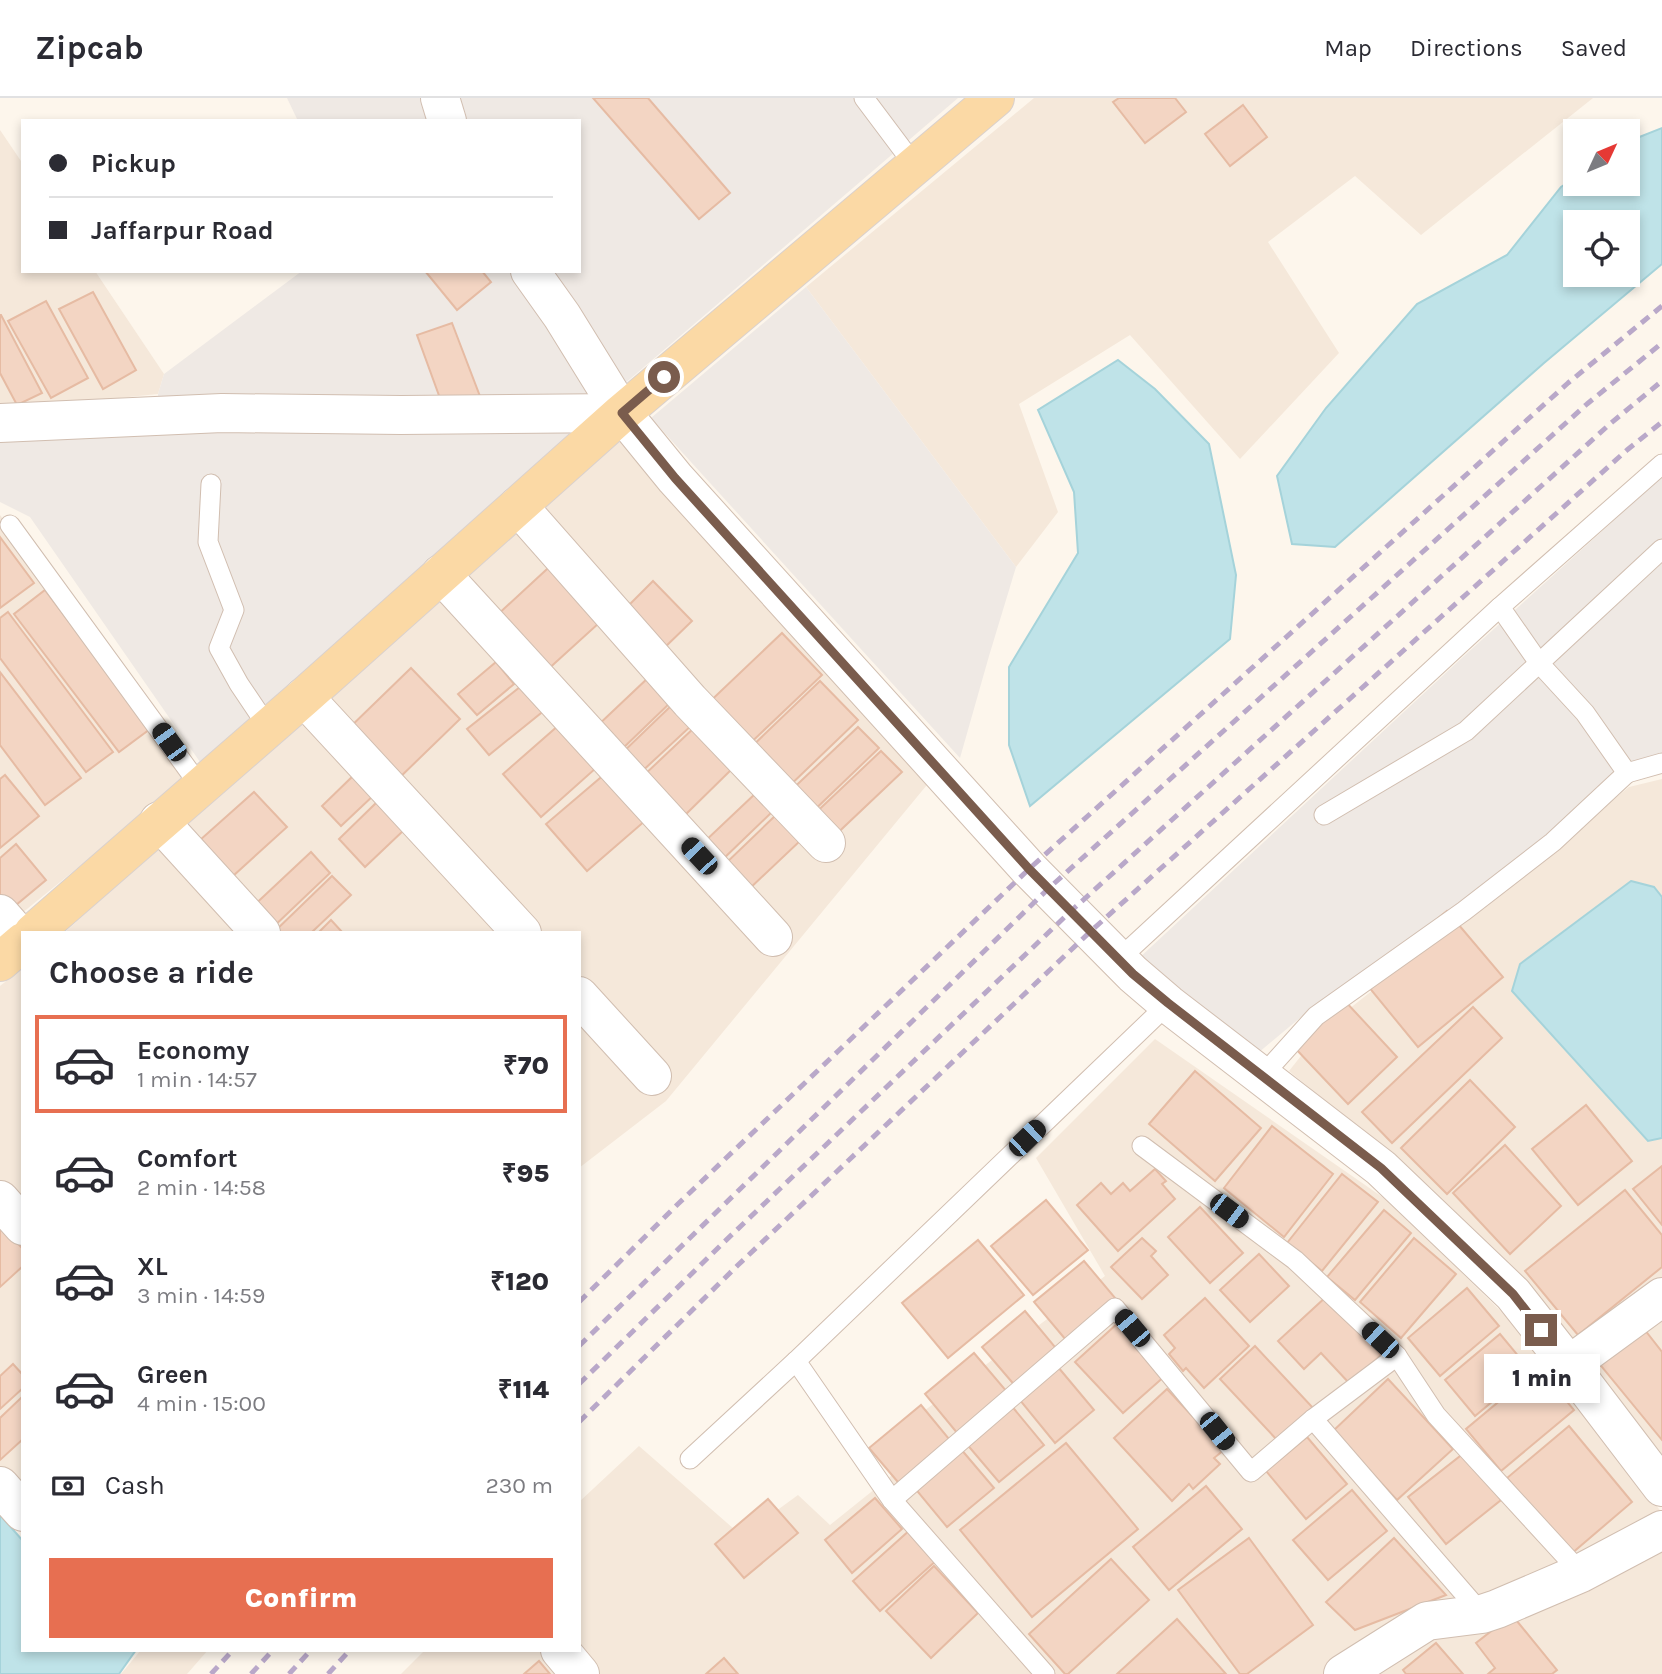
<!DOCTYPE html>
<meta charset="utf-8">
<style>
:root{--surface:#fff;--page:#f7f7f7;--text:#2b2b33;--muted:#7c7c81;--line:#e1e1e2;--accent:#e76f51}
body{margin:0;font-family:Karla,sans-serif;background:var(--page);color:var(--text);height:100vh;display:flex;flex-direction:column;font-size:26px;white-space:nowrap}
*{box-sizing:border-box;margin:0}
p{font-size:23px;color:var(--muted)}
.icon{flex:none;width:38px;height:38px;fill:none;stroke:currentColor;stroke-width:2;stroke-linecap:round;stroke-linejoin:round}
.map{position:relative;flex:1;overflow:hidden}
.sheet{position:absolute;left:21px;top:833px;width:560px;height:721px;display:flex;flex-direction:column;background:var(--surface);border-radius:0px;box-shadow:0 4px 10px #0003}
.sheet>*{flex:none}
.banner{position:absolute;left:21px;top:21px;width:560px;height:154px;border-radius:0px;box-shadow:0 4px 10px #0003;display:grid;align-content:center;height:154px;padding:0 28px;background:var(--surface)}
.needle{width:46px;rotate:46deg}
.fabs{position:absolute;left:1563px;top:21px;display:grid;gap:14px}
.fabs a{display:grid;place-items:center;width:77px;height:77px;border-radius:0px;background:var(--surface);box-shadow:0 4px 10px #0003;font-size:35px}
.end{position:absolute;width:32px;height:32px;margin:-16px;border:9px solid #7a5c4d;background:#fff;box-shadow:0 0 0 4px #fff}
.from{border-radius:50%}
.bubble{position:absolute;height:49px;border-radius:0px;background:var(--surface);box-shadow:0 4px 10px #0003;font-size:23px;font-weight:800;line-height:49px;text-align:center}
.car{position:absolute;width:21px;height:42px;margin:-21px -10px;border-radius:9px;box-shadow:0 0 5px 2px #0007;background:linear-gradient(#222 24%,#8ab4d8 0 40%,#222 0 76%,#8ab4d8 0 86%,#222 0)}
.banner b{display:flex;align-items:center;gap:24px;height:66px;font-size:26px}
.banner b+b{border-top:2px solid var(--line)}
.banner i{width:18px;height:18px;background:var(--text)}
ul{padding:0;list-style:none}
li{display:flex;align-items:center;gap:21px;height:98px;margin:0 14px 10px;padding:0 14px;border:4px solid transparent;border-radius:0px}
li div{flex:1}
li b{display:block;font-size:26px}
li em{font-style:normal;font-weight:800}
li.current{border-color:var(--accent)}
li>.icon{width:63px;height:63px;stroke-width:1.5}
h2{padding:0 28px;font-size:32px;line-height:84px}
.pay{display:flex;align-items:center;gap:18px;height:77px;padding:0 28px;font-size:26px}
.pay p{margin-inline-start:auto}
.button{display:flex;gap:14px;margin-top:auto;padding:14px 28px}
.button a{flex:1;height:80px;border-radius:0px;background:var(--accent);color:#fff;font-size:28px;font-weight:800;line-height:80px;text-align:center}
header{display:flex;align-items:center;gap:42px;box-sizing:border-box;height:98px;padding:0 35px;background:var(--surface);border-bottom:2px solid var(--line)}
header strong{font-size:33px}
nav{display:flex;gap:38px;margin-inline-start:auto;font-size:24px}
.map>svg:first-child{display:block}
.residential{fill:#f5e8da}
.industrial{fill:#efe9e4}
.water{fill:#bfe3e8;stroke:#a5d3da;stroke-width:2;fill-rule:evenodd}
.building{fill:#f3d5c3;stroke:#e6bba3;stroke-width:2}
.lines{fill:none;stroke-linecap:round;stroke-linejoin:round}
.service-casing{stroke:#d1beb0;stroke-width:21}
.minor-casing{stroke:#d1beb0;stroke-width:40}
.tertiary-casing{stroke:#d1beb0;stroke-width:40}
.primary-casing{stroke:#dad1cd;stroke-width:40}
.service{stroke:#fff;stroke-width:19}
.minor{stroke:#fff;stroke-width:38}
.tertiary{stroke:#fff;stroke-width:38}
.primary{stroke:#fbd9a5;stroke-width:38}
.rail{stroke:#b9a8c9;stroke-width:5;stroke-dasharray:10 7;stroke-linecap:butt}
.route{stroke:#7a5c4d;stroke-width:9}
</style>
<header>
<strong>Zipcab</strong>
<nav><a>Map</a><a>Directions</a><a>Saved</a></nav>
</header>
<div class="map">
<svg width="1662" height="1576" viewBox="0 0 1662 1576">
<rect width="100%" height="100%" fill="#fdf6ec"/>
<g class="residential">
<path d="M 1034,0 L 1593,0 L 1421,137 L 1355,78 L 1268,144 L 1339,255 L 1240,361 L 1130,237 L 1019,306 L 1058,414 L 1016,469 L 806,189 Z"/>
<path d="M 0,32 L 23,66 L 23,173 L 95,173 L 164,276 L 158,296 L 0,312 Z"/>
<path d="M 621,341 L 931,682 L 666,1003 L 579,1070 L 579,835 L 64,835 L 292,629 Z"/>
<path d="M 0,417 L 189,679 L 0,833 Z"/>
<path d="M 1662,681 L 1662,1356 L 1562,1228 L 1432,1091 L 1289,973 L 1320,934 L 1629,689 Z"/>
<path d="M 23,870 L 23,1434 L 0,1410 L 0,888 Z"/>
<path d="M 1155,941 L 1391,1105 L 1539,1251 L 1662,1415 L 1328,1576 L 585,1576 L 579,1552 L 579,1404 L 639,1348 L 742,1438 L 798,1397 L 830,1427 L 896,1374 L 885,1342 L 1105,1178 L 1036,1060 Z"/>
<path d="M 1662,1448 L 1662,1576 L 1352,1576 L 1427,1539 Z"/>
<path d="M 141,1552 L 208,1552 L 187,1576 L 121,1576 Z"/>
<path d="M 425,1552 L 546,1552 L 566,1576 L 401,1576 Z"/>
</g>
<g class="industrial">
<path d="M 287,0 L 428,0 L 435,23 L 298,23 Z"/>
<path d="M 458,0 L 958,0 L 623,287 L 547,173 L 579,173 L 579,23 L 466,23 Z"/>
<path d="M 302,173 L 515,173 L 599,301 L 581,333 L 200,664 L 30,419 L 0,404 L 0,341 L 158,328 L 158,296 L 164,276 Z"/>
<path d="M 806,189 L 1016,469 L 989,558 L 960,660 L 651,320 Z"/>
<path d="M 1662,379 L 1662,656 L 1512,769 L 1313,909 L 1258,955 L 1137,862 L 1464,558 Z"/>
</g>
<g class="water">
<path d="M 1662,30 L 1662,166 L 1544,265 L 1335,449 L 1292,446 L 1277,378 L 1326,310 L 1417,206 L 1507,157 L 1561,89 L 1575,80 L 1575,86 L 1628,86 L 1628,46 L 1637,40 ZM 1575,124 L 1628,124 L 1628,177 L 1575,177 Z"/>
<path d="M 1118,262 L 1155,291 L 1209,346 L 1236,477 L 1230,541 L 1030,708 L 1009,647 L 1009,569 L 1078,455 L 1074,394 L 1038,312 Z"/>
<path d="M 1631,783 L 1654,789 L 1662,799 L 1662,1040 L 1648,1043 L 1512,893 L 1520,866 Z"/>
<path d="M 0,1417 L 23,1443 L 23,1552 L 136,1552 L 119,1576 L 0,1576 Z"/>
</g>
<g class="building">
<path d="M 593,0 L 648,0 L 730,95 L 699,121 Z"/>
<path d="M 1119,0 L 1175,0 L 1186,14 L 1145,45 L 1113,4 Z"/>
<path d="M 1243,7 L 1267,39 L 1230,68 L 1205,36 Z"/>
<path d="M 425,173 L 482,173 L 491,184 L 457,212 Z"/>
<path d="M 93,194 L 136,272 L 103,291 L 59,211 Z"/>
<path d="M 46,203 L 88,280 L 51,300 L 8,223 Z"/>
<path d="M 0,217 L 1,217 L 42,295 L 17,307 L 0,275 Z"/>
<path d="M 452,225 L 481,301 L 445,314 L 417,237 Z"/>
<path d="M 0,439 L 34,485 L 0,510 Z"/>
<path d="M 559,460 L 610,515 L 545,574 L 495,519 Z"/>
<path d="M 653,483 L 692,523 L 661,553 L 623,513 Z"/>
<path d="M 45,492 L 150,631 L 119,654 L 14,516 Z"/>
<path d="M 8,514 L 113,654 L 86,674 L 0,560 L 0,520 Z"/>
<path d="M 782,535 L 822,577 L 742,653 L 702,611 Z"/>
<path d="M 496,564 L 514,586 L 477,617 L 458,596 Z"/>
<path d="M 411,570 L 460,621 L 394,685 L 345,634 Z"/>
<path d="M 0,574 L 81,680 L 45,707 L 0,647 Z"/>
<path d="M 649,579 L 672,603 L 619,654 L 595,630 Z"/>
<path d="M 820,583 L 858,622 L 783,694 L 745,655 Z"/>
<path d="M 525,585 L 546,611 L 489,657 L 467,631 Z"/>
<path d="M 674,605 L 693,626 L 638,677 L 620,657 Z"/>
<path d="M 559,627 L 596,670 L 541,719 L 503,676 Z"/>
<path d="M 696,628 L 735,668 L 681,721 L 641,680 Z"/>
<path d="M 858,629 L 879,650 L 805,721 L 784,699 Z"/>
<path d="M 881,653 L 902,674 L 828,744 L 807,723 Z"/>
<path d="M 606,675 L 646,722 L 587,773 L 546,726 Z"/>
<path d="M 355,676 L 375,696 L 341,728 L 322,708 Z"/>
<path d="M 5,677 L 39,718 L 0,750 L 0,681 Z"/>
<path d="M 254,694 L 287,729 L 233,778 L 200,742 Z"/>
<path d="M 756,695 L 773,713 L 720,764 L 702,746 Z"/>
<path d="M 377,704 L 404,732 L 365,769 L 339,741 Z"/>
<path d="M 777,716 L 801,742 L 747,793 L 723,768 Z"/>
<path d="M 16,746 L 46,782 L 10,812 L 0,799 L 0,760 Z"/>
<path d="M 311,754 L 330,775 L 270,832 L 250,811 Z"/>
<path d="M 332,778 L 351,797 L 311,835 L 273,835 Z"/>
<path d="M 1447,813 L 1503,879 L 1418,949 L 1363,882 Z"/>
<path d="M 331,822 L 343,835 L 318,835 Z"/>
<path d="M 1344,902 L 1397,959 L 1348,1006 L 1294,949 Z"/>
<path d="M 1473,909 L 1502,940 L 1392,1045 L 1362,1014 Z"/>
<path d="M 1195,973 L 1261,1030 L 1215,1083 L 1149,1026 Z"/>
<path d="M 1470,982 L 1515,1029 L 1447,1096 L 1401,1050 Z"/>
<path d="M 1586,1007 L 1632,1063 L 1578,1107 L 1532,1051 Z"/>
<path d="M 1272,1028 L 1333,1076 L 1284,1139 L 1224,1090 Z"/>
<path d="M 1505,1047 L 1561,1108 L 1510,1156 L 1453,1095 Z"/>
<path d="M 1662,1068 L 1662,1127 L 1633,1091 Z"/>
<path d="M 1155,1071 L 1166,1083 L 1162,1086 L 1175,1101 L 1118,1153 L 1077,1107 L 1101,1085 L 1111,1096 L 1123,1085 L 1130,1093 Z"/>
<path d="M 1342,1076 L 1378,1104 L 1322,1173 L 1287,1145 Z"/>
<path d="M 1625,1092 L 1662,1137 L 1662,1169 L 1578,1237 L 1525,1173 Z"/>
<path d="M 1046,1102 L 1088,1152 L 1033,1197 L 991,1148 Z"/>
<path d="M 1200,1109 L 1243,1155 L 1210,1185 L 1168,1139 Z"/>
<path d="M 1384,1112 L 1411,1135 L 1355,1202 L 1327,1179 Z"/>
<path d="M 0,1126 L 23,1151 L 23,1168 L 0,1189 Z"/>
<path d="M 1142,1140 L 1156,1153 L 1151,1158 L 1168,1177 L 1142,1201 L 1111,1169 Z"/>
<path d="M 1414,1140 L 1456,1176 L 1401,1240 L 1360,1204 Z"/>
<path d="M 978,1142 L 1024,1197 L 948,1260 L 902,1205 Z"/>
<path d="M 1259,1156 L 1289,1188 L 1250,1224 L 1220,1192 Z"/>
<path d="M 1084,1163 L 1116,1201 L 1066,1242 L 1034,1204 Z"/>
<path d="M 1467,1190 L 1499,1228 L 1440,1278 L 1408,1240 Z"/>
<path d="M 1327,1198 L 1381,1257 L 1350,1286 L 1321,1255 L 1304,1271 L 1278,1243 Z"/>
<path d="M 1205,1200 L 1249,1248 L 1204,1290 L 1186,1270 L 1183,1273 L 1169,1256 L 1175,1250 L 1164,1237 Z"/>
<path d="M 1025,1213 L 1060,1255 L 1017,1290 L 982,1249 Z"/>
<path d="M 1118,1225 L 1166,1277 L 1123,1315 L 1075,1264 Z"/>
<path d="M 1641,1227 L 1662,1254 L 1662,1342 L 1597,1263 Z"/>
<path d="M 1500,1236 L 1530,1272 L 1475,1318 L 1445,1282 Z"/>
<path d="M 1255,1248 L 1313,1310 L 1278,1343 L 1220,1281 Z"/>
<path d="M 974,1255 L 1008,1295 L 958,1336 L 925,1296 Z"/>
<path d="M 13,1266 L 23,1277 L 23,1290 L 0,1311 L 0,1278 Z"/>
<path d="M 1058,1269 L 1094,1312 L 1055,1345 L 1019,1301 Z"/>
<path d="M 1539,1270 L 1574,1312 L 1501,1373 L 1466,1331 Z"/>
<path d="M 1388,1281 L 1453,1351 L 1397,1402 L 1333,1333 Z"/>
<path d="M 1167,1291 L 1224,1352 L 1214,1360 L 1220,1366 L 1193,1391 L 1189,1386 L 1172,1403 L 1114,1340 Z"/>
<path d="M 23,1298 L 23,1341 L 0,1362 L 0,1320 Z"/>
<path d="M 1010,1306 L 1044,1347 L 999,1384 L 965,1344 Z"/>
<path d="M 921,1307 L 954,1347 L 903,1390 L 869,1350 Z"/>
<path d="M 1569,1328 L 1632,1404 L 1571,1456 L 1507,1380 Z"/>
<path d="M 1307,1339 L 1347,1386 L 1306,1421 L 1266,1373 Z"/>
<path d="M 1066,1345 L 1138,1431 L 1032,1519 L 960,1432 Z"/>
<path d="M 960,1350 L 994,1390 L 947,1429 L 913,1388 Z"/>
<path d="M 1464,1355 L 1501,1402 L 1446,1446 L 1408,1399 Z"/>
<path d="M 1206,1388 L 1242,1431 L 1169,1492 L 1133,1449 Z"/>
<path d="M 1352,1392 L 1387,1433 L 1328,1482 L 1293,1442 Z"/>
<path d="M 875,1400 L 902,1431 L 852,1475 L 825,1442 Z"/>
<path d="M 768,1401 L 798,1435 L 744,1480 L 715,1446 Z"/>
<path d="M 911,1431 L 938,1461 L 880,1513 L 853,1483 Z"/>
<path d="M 1249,1440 L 1313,1527 L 1247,1576 L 1240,1576 L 1178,1492 Z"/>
<path d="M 1394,1440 L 1446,1497 L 1355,1532 L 1326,1504 Z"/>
<path d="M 1111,1461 L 1149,1502 L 1068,1576 L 1065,1576 L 1029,1536 Z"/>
<path d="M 934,1468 L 978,1515 L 931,1560 L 886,1513 Z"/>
<path d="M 1512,1517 L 1557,1572 L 1552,1576 L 1488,1576 L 1495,1570 L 1476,1545 Z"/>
<path d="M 1177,1521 L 1226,1576 L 1117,1576 Z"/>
<path d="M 1436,1545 L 1463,1576 L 1406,1576 L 1403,1572 Z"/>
<path d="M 724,1560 L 738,1576 L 706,1576 Z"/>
<path d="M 539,1563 L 550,1576 L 524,1576 Z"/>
</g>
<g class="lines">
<g class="service-casing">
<g id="service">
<path d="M 864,0 L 915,68"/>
<path d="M 211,386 L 208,444 L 234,512 L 219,550 L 239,586 L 268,629"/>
<path d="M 10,427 L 200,688"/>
<path d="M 1500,509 L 1539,565 L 1585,615 L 1627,675 L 1662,665"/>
<path d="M 1324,717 L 1466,633 L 1662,451"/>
<path d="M 1119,861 L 1500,509 L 1662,366"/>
<path d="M 1262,978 L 1316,918 L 1464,813 L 1553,744 L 1627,675"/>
<path d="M 1142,1048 L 1295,1162 L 1397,1258 L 1436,1317 L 1581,1475"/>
<path d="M 1313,1321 L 1482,1516"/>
<path d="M 690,1361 L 796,1263"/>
<path d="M 892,1402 L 1115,1210 L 1251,1374 L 1313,1321 L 1397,1258"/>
<path d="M 1045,1576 L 892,1402 L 796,1263 L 1168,906"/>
</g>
</g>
<g class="minor-casing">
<g id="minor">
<path d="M 0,325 L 222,315 L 401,317 L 622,315"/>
<path d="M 518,408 L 690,603 L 826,745"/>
<path d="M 441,476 L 773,839"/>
<path d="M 304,599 L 522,835"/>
<path d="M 159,723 L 261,835"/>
<path d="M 0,816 L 23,842"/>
<path d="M 579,898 L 652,978"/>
<path d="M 0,1102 L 23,1128"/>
<path d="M 1569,1267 L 1662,1199"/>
<path d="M 0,1388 L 23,1414"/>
<path d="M 560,1552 L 580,1576"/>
<path d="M 1343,1576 L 1427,1523 L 1482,1516 L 1497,1511 L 1581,1475 L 1662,1432"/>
</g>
</g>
<g class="tertiary-casing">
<g id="tertiary">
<path d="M 440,0 L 447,23"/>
<path d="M 530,173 L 562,218 L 622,315 L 675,380 L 1029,771 L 1133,876 L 1168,906 L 1381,1070 L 1513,1196 L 1569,1267 L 1662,1389"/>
</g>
</g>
<g class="primary-casing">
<g id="primary">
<path d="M 33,835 L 304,599 L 622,315 L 995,0"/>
<path d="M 0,864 L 23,844"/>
</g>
</g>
<use href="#service" class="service"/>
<use href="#minor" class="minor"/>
<use href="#tertiary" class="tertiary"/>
<use href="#primary" class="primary"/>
<g class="rail">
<path d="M 579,1204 L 679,1105 L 1029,771 L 1568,285 L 1662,208"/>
<path d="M 579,1248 L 1049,790 L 1587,306 L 1662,245"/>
<path d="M 579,1286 L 722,1146 L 1071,813 L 1611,325 L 1662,283"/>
<path d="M 579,1324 L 738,1167 L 1091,833 L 1627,352 L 1662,324"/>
<path d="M 211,1576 L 233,1552"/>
<path d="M 251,1576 L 273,1552"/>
<path d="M 289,1576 L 311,1552"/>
<path d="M 328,1576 L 350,1552"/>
</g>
</g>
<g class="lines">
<path class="route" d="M 664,279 L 622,315 L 675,380 L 1029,771 L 1133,876 L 1168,905 L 1381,1070 L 1513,1196 L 1541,1232"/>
</g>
</svg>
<div class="fabs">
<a><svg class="needle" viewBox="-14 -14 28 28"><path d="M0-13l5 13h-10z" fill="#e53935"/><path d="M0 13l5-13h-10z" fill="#7c7c81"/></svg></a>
<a><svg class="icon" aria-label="locate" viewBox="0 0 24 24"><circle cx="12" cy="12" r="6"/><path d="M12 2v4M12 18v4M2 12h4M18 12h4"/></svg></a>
</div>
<i class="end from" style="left:664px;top:279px"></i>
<i class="end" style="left:1541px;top:1232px"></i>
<div class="bubble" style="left:1484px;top:1256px;width:116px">1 min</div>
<i class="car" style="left:169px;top:644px;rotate:324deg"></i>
<i class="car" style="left:699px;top:758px;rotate:317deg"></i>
<i class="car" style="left:1027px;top:1040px;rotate:46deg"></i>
<i class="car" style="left:1229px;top:1113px;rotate:127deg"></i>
<i class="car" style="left:1132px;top:1230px;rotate:320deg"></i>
<i class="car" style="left:1380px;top:1242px;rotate:313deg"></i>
<i class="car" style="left:1217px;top:1333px;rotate:141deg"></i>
<div class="banner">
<b><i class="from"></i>Pickup</b>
<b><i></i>Jaffarpur Road</b>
</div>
<section class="sheet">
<h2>Choose a ride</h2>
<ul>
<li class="current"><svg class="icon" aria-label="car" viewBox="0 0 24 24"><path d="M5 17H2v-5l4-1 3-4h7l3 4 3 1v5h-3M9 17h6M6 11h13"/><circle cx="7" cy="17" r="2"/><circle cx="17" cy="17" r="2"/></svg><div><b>Economy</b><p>1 min · 14:57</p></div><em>₹70</em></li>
<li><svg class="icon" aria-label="car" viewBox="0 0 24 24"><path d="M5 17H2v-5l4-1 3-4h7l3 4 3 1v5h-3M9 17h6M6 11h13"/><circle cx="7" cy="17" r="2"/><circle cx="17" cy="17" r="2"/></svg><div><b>Comfort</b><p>2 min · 14:58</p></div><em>₹95</em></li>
<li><svg class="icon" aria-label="car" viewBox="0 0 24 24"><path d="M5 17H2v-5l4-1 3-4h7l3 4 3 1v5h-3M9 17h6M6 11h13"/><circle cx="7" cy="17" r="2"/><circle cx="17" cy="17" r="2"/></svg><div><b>XL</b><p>3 min · 14:59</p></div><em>₹120</em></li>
<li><svg class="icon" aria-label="car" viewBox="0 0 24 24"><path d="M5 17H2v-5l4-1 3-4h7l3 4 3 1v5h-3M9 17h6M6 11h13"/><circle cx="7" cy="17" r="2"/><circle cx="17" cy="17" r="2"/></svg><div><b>Green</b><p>4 min · 15:00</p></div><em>₹114</em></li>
</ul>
<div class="pay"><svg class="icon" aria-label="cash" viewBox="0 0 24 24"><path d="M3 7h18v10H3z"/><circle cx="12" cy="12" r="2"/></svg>Cash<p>230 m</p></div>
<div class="button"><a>Confirm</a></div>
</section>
</div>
